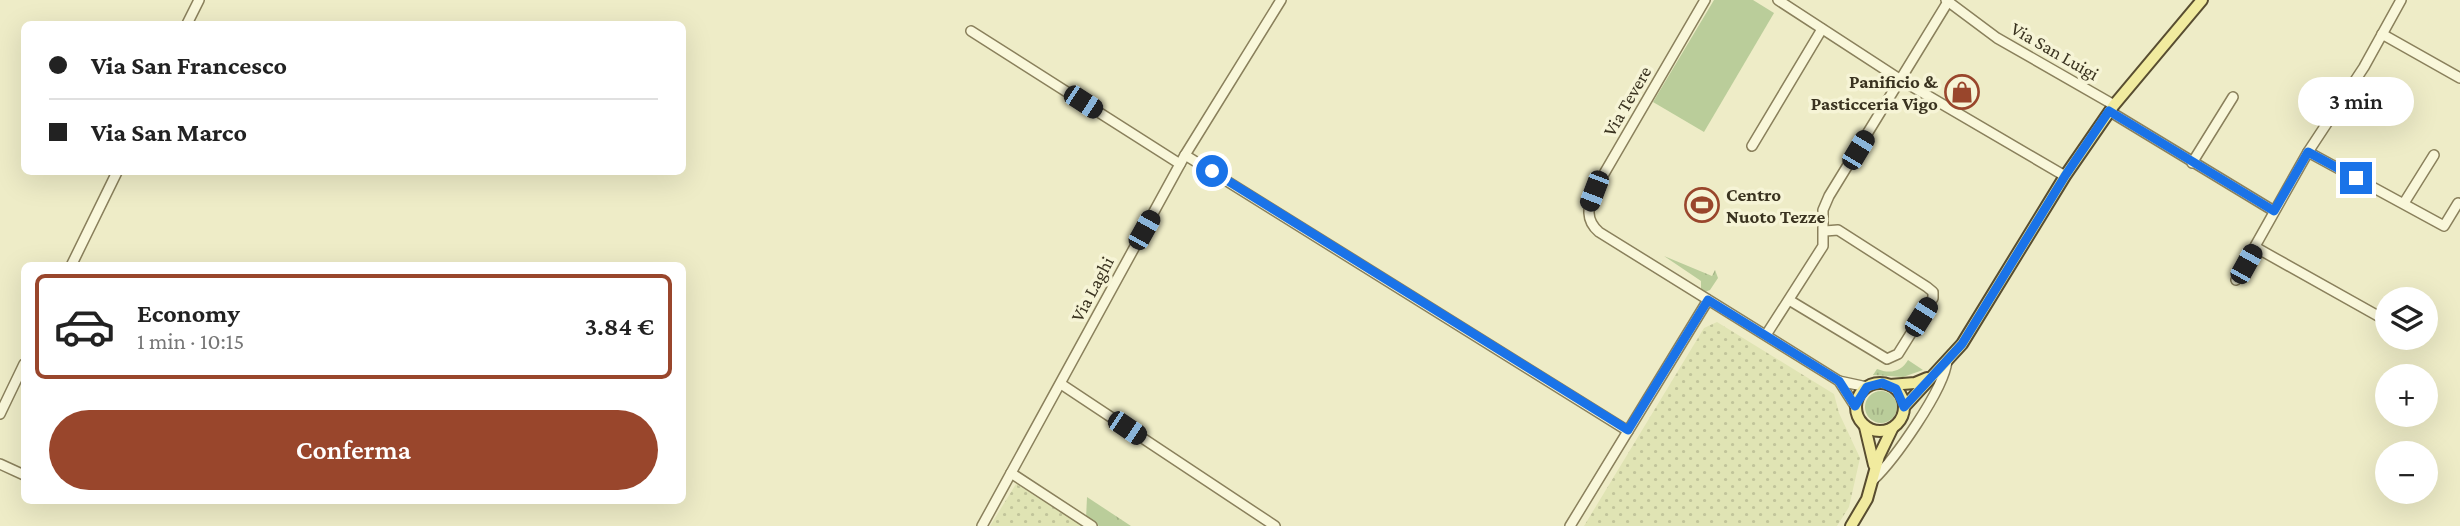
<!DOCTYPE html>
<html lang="it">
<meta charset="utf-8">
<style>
:root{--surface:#fff;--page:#f6f6f6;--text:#222;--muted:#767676;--line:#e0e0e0;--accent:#99462c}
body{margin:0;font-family:"Crimson Pro",serif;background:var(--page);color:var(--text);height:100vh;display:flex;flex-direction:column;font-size:26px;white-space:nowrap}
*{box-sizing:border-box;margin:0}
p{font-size:23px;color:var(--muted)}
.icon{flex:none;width:38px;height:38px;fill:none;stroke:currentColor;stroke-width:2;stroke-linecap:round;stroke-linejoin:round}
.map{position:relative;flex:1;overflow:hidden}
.drawer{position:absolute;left:21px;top:262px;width:665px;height:242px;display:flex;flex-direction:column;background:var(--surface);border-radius:10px;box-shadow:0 7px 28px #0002}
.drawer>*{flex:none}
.guide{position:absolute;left:21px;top:21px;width:665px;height:154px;border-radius:10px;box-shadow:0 7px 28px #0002;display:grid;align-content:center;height:154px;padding:0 28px;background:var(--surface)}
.buttons{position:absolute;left:2375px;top:287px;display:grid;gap:14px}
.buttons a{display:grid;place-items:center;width:63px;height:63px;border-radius:50%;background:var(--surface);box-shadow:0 7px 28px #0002;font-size:35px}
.end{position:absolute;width:32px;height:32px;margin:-16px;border:9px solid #1a73e8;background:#fff;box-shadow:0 0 0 4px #fff}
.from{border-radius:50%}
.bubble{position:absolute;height:49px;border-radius:24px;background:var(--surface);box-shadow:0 7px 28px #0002;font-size:23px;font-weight:600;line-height:49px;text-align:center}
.car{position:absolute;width:21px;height:42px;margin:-21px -10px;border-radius:9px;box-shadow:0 0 5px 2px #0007;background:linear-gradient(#222 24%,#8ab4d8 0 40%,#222 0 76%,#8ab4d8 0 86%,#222 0)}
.guide b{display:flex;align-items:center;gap:24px;height:66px;font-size:26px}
.guide b+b{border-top:2px solid var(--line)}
.guide i{width:18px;height:18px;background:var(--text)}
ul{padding:12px 0 0;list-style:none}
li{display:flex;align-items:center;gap:21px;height:105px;margin:0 14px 10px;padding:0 14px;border:4px solid transparent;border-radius:10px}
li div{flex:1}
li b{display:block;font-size:26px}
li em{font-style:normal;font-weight:600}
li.on{border-color:var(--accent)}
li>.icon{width:63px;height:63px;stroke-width:1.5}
.cta{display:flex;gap:14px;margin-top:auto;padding:14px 28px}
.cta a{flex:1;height:80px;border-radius:42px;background:var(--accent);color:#fff;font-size:28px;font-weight:600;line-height:80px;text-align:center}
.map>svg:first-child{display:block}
.farmland{fill:url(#farmland-dots)}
.grass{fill:url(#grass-tufts)}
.pitch{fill:#bacd9a}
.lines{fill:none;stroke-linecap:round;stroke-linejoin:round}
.minor-casing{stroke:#8a805c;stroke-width:12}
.major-casing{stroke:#584d30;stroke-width:14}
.minor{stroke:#f9f7da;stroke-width:9}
.major{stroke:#f1eb9f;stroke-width:10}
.route{stroke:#1a73e8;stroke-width:9}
.labels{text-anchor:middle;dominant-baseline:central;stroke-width:7;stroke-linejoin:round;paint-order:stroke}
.street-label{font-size:19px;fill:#3a3320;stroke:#f6f4d6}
.poi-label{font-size:19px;font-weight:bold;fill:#3a3320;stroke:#f6f4d6;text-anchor:end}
</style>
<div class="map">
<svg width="2460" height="526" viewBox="0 0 2460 526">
<defs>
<pattern id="farmland-dots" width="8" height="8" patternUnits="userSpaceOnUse" patternTransform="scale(1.75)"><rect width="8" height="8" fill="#e0e4b4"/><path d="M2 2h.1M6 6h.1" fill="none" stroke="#c1c49a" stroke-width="1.8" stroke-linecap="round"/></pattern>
<pattern id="grass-tufts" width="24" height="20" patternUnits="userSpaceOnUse" patternTransform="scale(1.75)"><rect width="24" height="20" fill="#bacd9a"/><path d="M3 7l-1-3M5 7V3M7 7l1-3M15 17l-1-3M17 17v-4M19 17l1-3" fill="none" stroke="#a1b084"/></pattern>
</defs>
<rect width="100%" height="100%" fill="#eeecc7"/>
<g class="farmland">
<path d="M 1717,322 L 1834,394 L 1839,413 L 1860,458 L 1849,507 L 1837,526 L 1584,526 L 1704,328 Z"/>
<path d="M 1016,484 L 1083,526 L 990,526 Z"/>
</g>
<g class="grass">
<path d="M 1664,256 L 1712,276 L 1715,270 L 1718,278 L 1710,290 L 1705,292 L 1701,290 L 1701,281 Z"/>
<path d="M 1908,360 L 1923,370 L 1903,377 L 1873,375 L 1877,369 C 1890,374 1901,372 1908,360 Z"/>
<circle cx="1881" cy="407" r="16"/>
<path d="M 1087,497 L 1131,526 L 1099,526 L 1086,519 Z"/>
</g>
<path class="pitch" d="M 1714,0 L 1753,0 L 1774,13 L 1704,132 L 1653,102 Z"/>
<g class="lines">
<g class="minor-casing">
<g id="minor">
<path d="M 1705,0 L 1594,191 C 1588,207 1585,220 1599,232 L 1839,381 L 1855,406"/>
<path d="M 1778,0 L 1901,80 L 2065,176"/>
<path d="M 1946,0 L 1997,38 L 2114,105"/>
<path d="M 187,24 L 199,0"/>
<path d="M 971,31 L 1180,164"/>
<path d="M 2382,34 L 2460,78"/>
<path d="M 2109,111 L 2274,211"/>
<path d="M 1752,146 L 1822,29"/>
<path d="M 2308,152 L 2444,226 L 2458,203"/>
<path d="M 1185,155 L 1628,431"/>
<path d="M 2192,163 L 2233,97"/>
<path d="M 2404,203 L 2434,155"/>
<path d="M 2255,247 L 2387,321"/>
<path d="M 71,266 L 117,172"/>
<path d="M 2236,280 L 2308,152 L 2364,67 L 2401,0"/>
<path d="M 1789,300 L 1887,359 L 1898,354 L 1933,298 L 1933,292 L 1927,287 L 1838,230 L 1825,231"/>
<path d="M 1766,335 L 1823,246 L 1823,210 L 1829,196 L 1949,0"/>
<path d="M 1839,381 L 1867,387"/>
<path d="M 1061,384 L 1275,526"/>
<path d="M 0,414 L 24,364"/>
<path d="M 0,464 L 24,475"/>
<path d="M 1011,473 L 1092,526"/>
<path d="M 1873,480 C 1894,460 1944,390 1947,361"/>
<path d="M 982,526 L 1185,155 L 1281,0"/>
<path d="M 1570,526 L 1708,300"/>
</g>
</g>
<g class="major-casing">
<g id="major">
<circle cx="1880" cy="407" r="24"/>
<path d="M 1890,385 L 1915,383 L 1927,378"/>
<path d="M 1904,407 L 1962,344 L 2065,176 L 2114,105 L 2202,0"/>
<path d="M 1865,427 L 1874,465"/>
<path d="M 1851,526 L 1867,499 L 1879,456 L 1892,429"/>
</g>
</g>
<use href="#minor" class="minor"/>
<use href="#major" class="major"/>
</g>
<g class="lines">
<path class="route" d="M 1212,171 L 1628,430 L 1708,300 L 1839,381 L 1855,406 L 1867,387 L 1882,383 L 1896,389 L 1904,407 L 1962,344 L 2065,176 L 2109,111 L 2274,211 L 2308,152 L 2356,178"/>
</g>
<defs>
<g id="shop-ring" transform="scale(1.75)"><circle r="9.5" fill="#f6f4d6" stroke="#99462c" stroke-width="1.5"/><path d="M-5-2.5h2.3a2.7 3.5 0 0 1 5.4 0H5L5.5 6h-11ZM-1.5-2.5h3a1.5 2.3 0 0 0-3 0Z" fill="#99462c"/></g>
<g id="stadium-ring" transform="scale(1.75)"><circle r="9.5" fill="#f6f4d6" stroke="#99462c" stroke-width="1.5"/><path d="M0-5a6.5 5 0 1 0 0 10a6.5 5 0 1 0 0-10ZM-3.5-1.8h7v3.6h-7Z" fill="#99462c"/></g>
</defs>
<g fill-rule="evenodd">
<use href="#shop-ring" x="1962" y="92"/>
<use href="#stadium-ring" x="1702" y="205"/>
</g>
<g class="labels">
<g class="street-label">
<text transform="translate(2055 51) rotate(30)">Via San Luigi</text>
<text transform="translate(1627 101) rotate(-60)">Via Tevere</text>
<text transform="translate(1092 289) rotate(-62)">Via Laghi</text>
</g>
<g class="poi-label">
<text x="1938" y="81">Panificio &amp;<tspan x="1938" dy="22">Pasticceria Vigo</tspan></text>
<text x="1726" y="194" text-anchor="start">Centro<tspan x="1726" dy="22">Nuoto Tezze</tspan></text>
</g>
</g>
</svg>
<div class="buttons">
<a><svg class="icon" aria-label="layers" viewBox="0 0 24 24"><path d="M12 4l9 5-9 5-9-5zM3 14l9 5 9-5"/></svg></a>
<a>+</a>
<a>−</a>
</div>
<i class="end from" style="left:1212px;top:171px"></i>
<i class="end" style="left:2356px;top:178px"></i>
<div class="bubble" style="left:2298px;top:77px;width:116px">3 min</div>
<i class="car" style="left:1083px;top:102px;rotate:123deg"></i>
<i class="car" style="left:1858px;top:150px;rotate:31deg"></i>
<i class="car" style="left:1594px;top:191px;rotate:201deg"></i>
<i class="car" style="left:1144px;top:230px;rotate:29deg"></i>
<i class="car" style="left:2246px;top:264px;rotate:29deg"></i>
<i class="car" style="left:1921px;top:317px;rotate:32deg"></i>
<i class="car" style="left:1127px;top:428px;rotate:124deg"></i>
<div class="guide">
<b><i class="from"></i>Via San Francesco</b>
<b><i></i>Via San Marco</b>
</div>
<section class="drawer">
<ul>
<li class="on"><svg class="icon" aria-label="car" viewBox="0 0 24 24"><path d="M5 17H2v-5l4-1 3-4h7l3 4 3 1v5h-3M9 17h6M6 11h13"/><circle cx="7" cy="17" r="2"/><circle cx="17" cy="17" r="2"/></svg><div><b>Economy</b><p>1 min · 10:15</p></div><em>3.84 €</em></li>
</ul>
<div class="cta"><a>Conferma</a></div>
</section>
</div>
